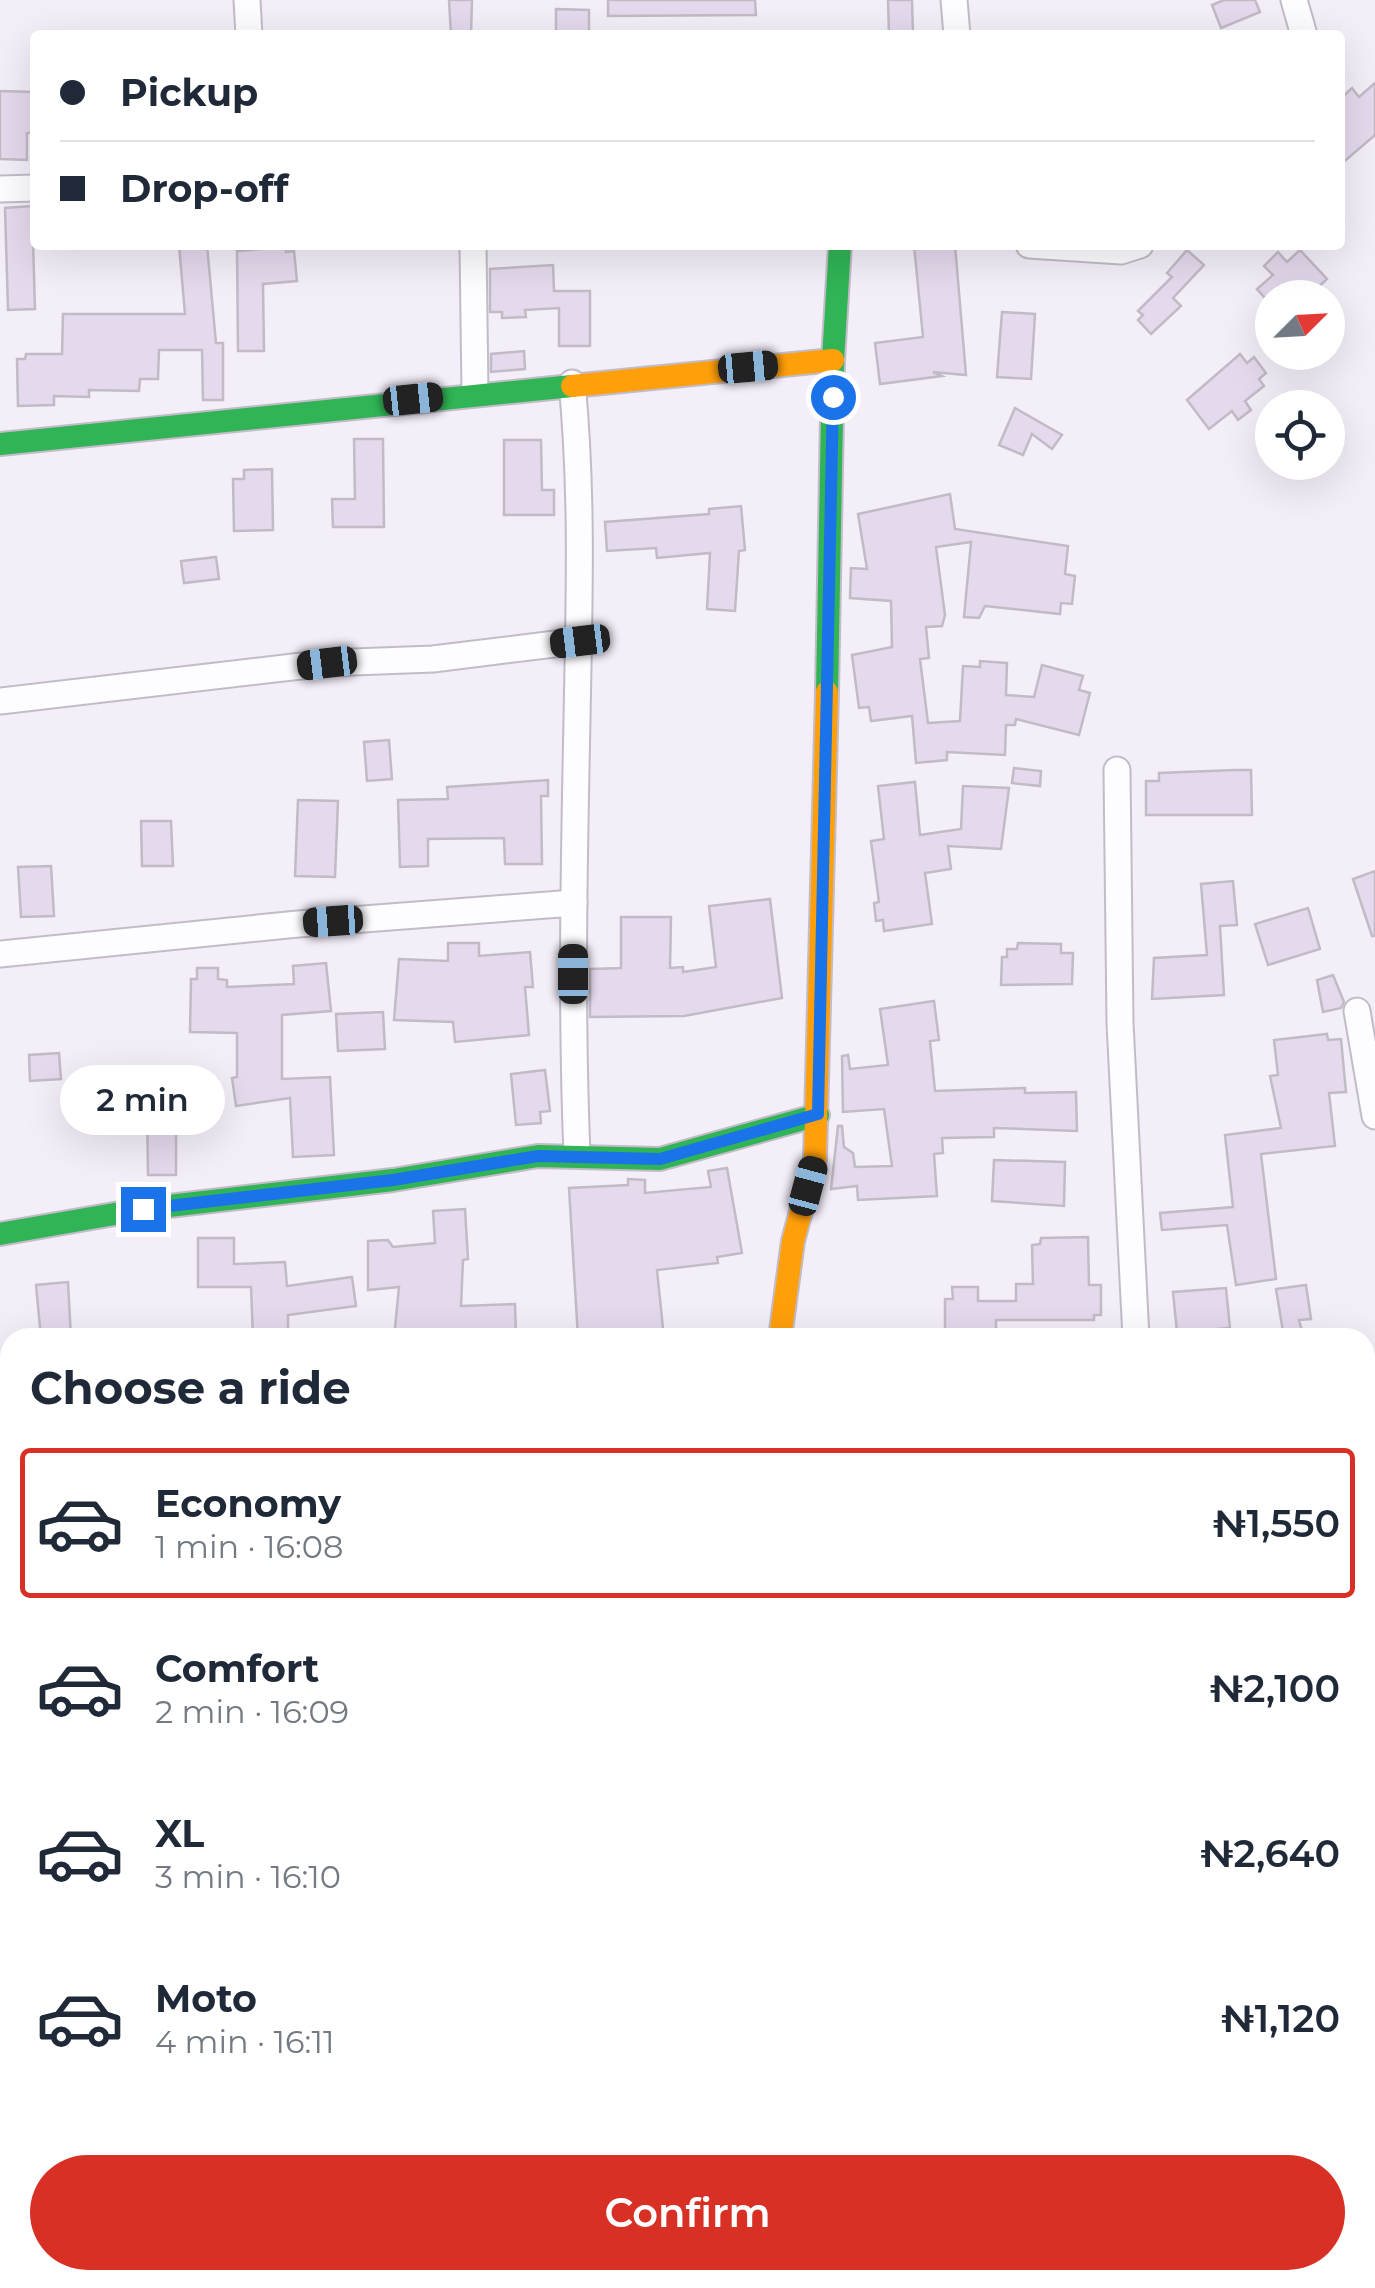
<!DOCTYPE html>
<meta charset="utf-8">
<style>
:root{--surface:#fff;--page:#f2f2f3;--text:#1f2937;--muted:#747a83;--line:#e0e1e3;--accent:#d93025}
body{margin:0;font-family:Montserrat,sans-serif;background:var(--page);color:var(--text);height:100vh;display:flex;flex-direction:column;font-size:38px;white-space:nowrap}
*{box-sizing:border-box;margin:0}
p{font-size:32px;color:var(--muted)}
.icon{flex:none;width:55px;height:55px;fill:none;stroke:currentColor;stroke-width:2;stroke-linecap:round;stroke-linejoin:round}
.map{position:relative;flex:1;overflow:hidden}
.drawer{position:absolute;left:0px;top:1328px;width:1375px;height:962px;display:flex;flex-direction:column;background:var(--surface);border-radius:30px 30px 0 0;box-shadow:0 10px 40px #0002}
.drawer>*{flex:none}
.guide{position:absolute;left:30px;top:30px;width:1315px;height:220px;border-radius:10px;box-shadow:0 10px 40px #0002;display:grid;align-content:center;height:220px;padding:0 30px;background:var(--surface)}
.needle{width:65px;rotate:66deg}
.fabs{position:absolute;left:1255px;top:280px;display:grid;gap:20px}
.fabs a{display:grid;place-items:center;width:90px;height:90px;border-radius:50%;background:var(--surface);box-shadow:0 10px 40px #0002;font-size:50px}
.end{position:absolute;width:45px;height:45px;margin:-22px;border:12px solid #1a73e8;background:#fff;box-shadow:0 0 0 5px #fff}
.from{border-radius:50%}
.bubble{position:absolute;height:70px;border-radius:35px;background:var(--surface);box-shadow:0 10px 40px #0002;font-size:32px;font-weight:600;line-height:70px;text-align:center}
.car{position:absolute;width:30px;height:60px;margin:-30px -15px;border-radius:12px;box-shadow:0 0 8px 2px #0007;background:linear-gradient(#222 24%,#8ab4d8 0 40%,#222 0 76%,#8ab4d8 0 86%,#222 0)}
.guide b{display:flex;align-items:center;gap:35px;height:95px;font-size:38px}
.guide b+b{border-top:2px solid var(--line)}
.guide i{width:25px;height:25px;background:var(--text)}
ul{padding:0;list-style:none}
li{display:flex;align-items:center;gap:30px;height:150px;margin:0 20px 15px;padding:0 10px;border:5px solid transparent;border-radius:10px}
li div{flex:1}
li b{display:block;font-size:38px}
li em{font-style:normal;font-weight:600}
li.selected{border-color:var(--accent)}
li>.icon{width:90px;height:90px;stroke-width:1.5}
h2{padding:0 30px;font-size:45px;line-height:120px}
.action{display:flex;gap:20px;margin-top:auto;padding:20px 30px}
.action a{flex:1;height:115px;border-radius:60px;background:var(--accent);color:#fff;font-size:40px;font-weight:600;line-height:115px;text-align:center}
.map>svg:first-child{display:block}
.building{fill:#e5d9ed;stroke:#c1bbc6;stroke-width:2.5}
.lines{fill:none;stroke-linecap:round;stroke-linejoin:round}
.street-casing{stroke:#c2bcc8;stroke-width:29}
.fast-casing{stroke:#c2bcc8;stroke-width:26}
.slow-casing{stroke:#c2bcc8;stroke-width:26}
.street{stroke:#fdfcfe;stroke-width:25}
.fast{stroke:#30b455;stroke-width:22}
.slow{stroke:#ff9f0a;stroke-width:22}
.route{stroke:#1a73e8;stroke-width:12}
</style>
<div class="map">
<svg width="1375" height="2288" viewBox="0 0 1375 2288">
<rect width="100%" height="100%" fill="#f4eef9"/>
<g class="building">
<path d="M 449,0 L 472,0 L 471,35 L 451,35 Z"/>
<path d="M 608,0 L 755,0 L 756,15 L 608,16 Z"/>
<path d="M 888,0 L 912,0 L 913,35 L 889,35 Z"/>
<path d="M 1224,0 L 1255,0 L 1260,12 L 1221,28 L 1212,5 Z"/>
<path d="M 556,9 L 589,10 L 589,35 L 556,35 Z"/>
<path d="M 1375,83 L 1375,135 L 1340,165 L 1340,99 L 1352,88 L 1359,97 Z"/>
<path d="M 0,91 L 35,92 L 35,132 L 27,133 L 27,160 L 0,159 Z"/>
<path d="M 32,206 L 35,309 L 8,310 L 5,208 Z"/>
<path d="M 179,245 L 207,245 L 216,343 L 223,343 L 223,400 L 203,400 L 202,350 L 159,350 L 158,379 L 140,379 L 139,391 L 89,390 L 89,397 L 54,396 L 54,405 L 18,406 L 17,359 L 25,359 L 26,354 L 62,354 L 63,314 L 185,314 Z"/>
<path d="M 914,245 L 955,245 L 966,375 L 933,372 L 942,376 L 880,384 L 875,343 L 923,337 Z"/>
<path d="M 285,247 L 286,252 L 294,251 L 297,281 L 263,284 L 264,351 L 238,351 L 237,251 Z"/>
<path d="M 1187,250 L 1204,265 L 1173,298 L 1181,306 L 1151,334 L 1138,320 L 1143,315 L 1138,311 L 1172,277 L 1167,273 Z"/>
<path d="M 1300,250 L 1327,279 L 1307,298 L 1265,298 L 1257,289 L 1273,275 L 1264,266 L 1278,252 L 1287,262 Z"/>
<path d="M 553,265 L 554,291 L 590,291 L 590,346 L 559,346 L 559,308 L 525,310 L 526,317 L 502,318 L 502,312 L 490,312 L 490,269 Z"/>
<path d="M 1002,312 L 1035,314 L 1031,379 L 997,377 Z"/>
<path d="M 524,351 L 525,369 L 491,372 L 491,354 Z"/>
<path d="M 1240,354 L 1247,363 L 1254,357 L 1266,373 L 1259,379 L 1264,386 L 1245,401 L 1251,410 L 1238,420 L 1232,411 L 1209,429 L 1187,400 Z"/>
<path d="M 1015,408 L 1062,435 L 1052,449 L 1032,434 L 1023,455 L 999,445 Z"/>
<path d="M 354,439 L 383,439 L 384,527 L 333,527 L 332,499 L 355,499 Z"/>
<path d="M 504,440 L 541,440 L 542,490 L 554,490 L 554,515 L 504,515 Z"/>
<path d="M 272,469 L 273,530 L 234,531 L 233,479 L 244,479 L 244,470 Z"/>
<path d="M 950,494 L 955,529 L 1068,546 L 1065,574 L 1075,576 L 1072,604 L 1061,603 L 1060,614 L 985,606 L 979,618 L 964,617 L 971,542 L 936,547 L 945,615 L 942,626 L 926,627 L 929,658 L 920,659 L 928,723 L 960,721 L 963,666 L 980,667 L 980,661 L 1007,663 L 1006,695 L 1034,697 L 1042,665 L 1083,676 L 1079,690 L 1090,693 L 1079,735 L 1016,719 L 1015,725 L 1006,725 L 1005,755 L 947,752 L 947,760 L 916,763 L 912,716 L 871,721 L 869,707 L 859,708 L 852,655 L 892,647 L 891,601 L 850,598 L 851,568 L 867,569 L 858,514 Z"/>
<path d="M 741,506 L 745,550 L 739,551 L 735,611 L 707,609 L 710,553 L 657,558 L 656,548 L 607,551 L 605,522 L 709,514 L 709,509 Z"/>
<path d="M 216,557 L 219,579 L 184,583 L 181,561 Z"/>
<path d="M 389,740 L 392,779 L 367,781 L 364,742 Z"/>
<path d="M 1014,768 L 1041,771 L 1040,786 L 1012,783 Z"/>
<path d="M 1235,770 L 1251,770 L 1252,815 L 1146,815 L 1146,781 L 1159,781 L 1159,773 Z"/>
<path d="M 548,780 L 548,796 L 541,796 L 542,864 L 505,864 L 504,838 L 428,839 L 428,866 L 400,867 L 398,800 L 448,799 L 447,787 Z"/>
<path d="M 915,782 L 920,835 L 961,829 L 963,786 L 1009,788 L 1001,849 L 948,846 L 951,869 L 925,873 L 932,924 L 884,931 L 883,920 L 876,921 L 874,903 L 879,902 L 871,841 L 884,839 L 878,786 Z"/>
<path d="M 298,800 L 338,801 L 335,877 L 295,876 Z"/>
<path d="M 141,821 L 171,821 L 173,866 L 142,866 Z"/>
<path d="M 51,866 L 54,916 L 21,917 L 18,867 Z"/>
<path d="M 1375,871 L 1375,936 L 1372,936 L 1353,879 Z"/>
<path d="M 1233,881 L 1237,925 L 1220,926 L 1224,995 L 1152,999 L 1154,958 L 1207,955 L 1201,884 Z"/>
<path d="M 770,899 L 782,998 L 684,1016 L 590,1017 L 590,969 L 621,968 L 621,917 L 671,917 L 670,968 L 683,967 L 683,972 L 716,967 L 709,906 Z"/>
<path d="M 1308,908 L 1320,949 L 1268,965 L 1255,924 Z"/>
<path d="M 448,943 L 479,943 L 479,956 L 530,952 L 533,987 L 525,987 L 529,1035 L 455,1042 L 453,1022 L 394,1020 L 399,959 L 448,961 Z"/>
<path d="M 1018,943 L 1061,944 L 1061,953 L 1073,953 L 1072,984 L 1001,985 L 1002,957 L 1007,957 L 1007,949 L 1017,949 Z"/>
<path d="M 326,963 L 331,1011 L 282,1015 L 282,1079 L 330,1077 L 334,1155 L 293,1157 L 290,1098 L 236,1106 L 232,1078 L 237,1077 L 237,1033 L 190,1032 L 191,979 L 197,979 L 197,968 L 218,968 L 218,979 L 227,980 L 227,987 L 294,984 L 293,966 Z"/>
<path d="M 1333,975 L 1344,1002 L 1341,1008 L 1323,1012 L 1317,980 Z"/>
<path d="M 934,1001 L 939,1040 L 930,1041 L 935,1091 L 1025,1088 L 1025,1093 L 1076,1092 L 1077,1131 L 994,1128 L 994,1137 L 942,1138 L 943,1153 L 934,1154 L 937,1196 L 858,1200 L 857,1186 L 831,1189 L 838,1126 L 842,1126 L 844,1147 L 853,1153 L 855,1167 L 892,1166 L 884,1109 L 843,1112 L 842,1056 L 848,1055 L 850,1069 L 888,1065 L 880,1009 Z"/>
<path d="M 383,1012 L 385,1049 L 338,1051 L 336,1014 Z"/>
<path d="M 1327,1034 L 1328,1040 L 1341,1039 L 1346,1092 L 1329,1093 L 1335,1146 L 1261,1154 L 1276,1279 L 1236,1285 L 1227,1225 L 1162,1230 L 1160,1213 L 1233,1207 L 1225,1135 L 1281,1128 L 1270,1076 L 1278,1075 L 1274,1040 Z"/>
<path d="M 59,1053 L 61,1079 L 30,1081 L 29,1055 Z"/>
<path d="M 545,1070 L 550,1111 L 540,1112 L 541,1123 L 516,1125 L 511,1074 Z"/>
<path d="M 147,1104 L 176,1104 L 176,1175 L 148,1175 Z"/>
<path d="M 994,1160 L 1065,1162 L 1064,1206 L 992,1201 Z"/>
<path d="M 727,1168 L 742,1253 L 717,1257 L 718,1263 L 657,1270 L 664,1338 L 578,1338 L 569,1188 L 628,1185 L 628,1179 L 645,1180 L 645,1193 L 711,1187 L 708,1171 Z"/>
<path d="M 465,1209 L 468,1259 L 463,1260 L 461,1306 L 515,1304 L 516,1338 L 394,1338 L 399,1287 L 368,1290 L 368,1241 L 388,1240 L 393,1247 L 435,1243 L 433,1211 Z"/>
<path d="M 1088,1237 L 1089,1285 L 1101,1285 L 1101,1315 L 1094,1315 L 1094,1320 L 996,1320 L 996,1338 L 945,1338 L 945,1299 L 953,1299 L 952,1287 L 978,1287 L 978,1301 L 1016,1301 L 1016,1284 L 1033,1284 L 1032,1245 L 1040,1244 L 1041,1238 Z"/>
<path d="M 198,1238 L 234,1238 L 234,1264 L 285,1262 L 287,1286 L 352,1277 L 356,1306 L 288,1315 L 288,1338 L 253,1338 L 251,1287 L 198,1287 Z"/>
<path d="M 68,1282 L 71,1338 L 41,1338 L 36,1285 Z"/>
<path d="M 1306,1285 L 1311,1319 L 1299,1320 L 1304,1338 L 1284,1338 L 1276,1289 Z"/>
<path d="M 1226,1288 L 1230,1328 L 1177,1332 L 1173,1292 Z"/>
</g>
<g class="lines">
<g class="street-casing">
<g id="street">
<path d="M 247,0 L 249,35"/>
<path d="M 954,0 L 957,35"/>
<path d="M 1294,0 L 1304,35"/>
<path d="M 0,189 L 35,188"/>
<path d="M 473,245 L 475,393"/>
<path d="M 1029,245 L 1121,251 L 1140,245"/>
<path d="M 572,383 C 583,496 579,607 577,719 C 574,864 571,1009 577,1155"/>
<path d="M 0,701 L 327,663 L 433,659 L 579,641"/>
<path d="M 1117,770 L 1120,1023 L 1136,1338"/>
<path d="M 0,954 L 298,924 L 574,903"/>
<path d="M 1357,1011 L 1375,1116"/>
<path d="M 0,1476 L 10,1475"/>
<path d="M 0,1668 L 10,1667"/>
<path d="M 0,1892 L 10,1891"/>
<path d="M 1365,1893 L 1375,1907"/>
<path d="M 0,2158 L 10,2156"/>
<path d="M 1137,2280 L 1138,2288"/>
</g>
</g>
<g class="fast-casing">
<g id="fast">
<path d="M 0,444 L 572,386"/>
<path d="M 827,692 L 833,360 L 840,245"/>
<path d="M 0,1234 L 143,1209 L 393,1180 L 538,1156 L 660,1159 L 818,1115"/>
</g>
</g>
<g class="slow-casing">
<g id="slow">
<path d="M 572,386 L 833,360"/>
<path d="M 780,1338 L 793,1241 L 815,1159 L 827,692"/>
</g>
</g>
<use href="#street" class="street"/>
<use href="#fast" class="fast"/>
<use href="#slow" class="slow"/>
</g>
<g class="lines">
<path class="route" d="M 143,1209 L 393,1180 L 538,1156 L 660,1159 L 818,1114 L 833,397"/>
</g>
</svg>
<div class="fabs">
<a><svg class="needle" viewBox="-14 -14 28 28"><path d="M0-13l5 13h-10z" fill="#e53935"/><path d="M0 13l5-13h-10z" fill="#747a83"/></svg></a>
<a><svg class="icon" aria-label="locate" viewBox="0 0 24 24"><circle cx="12" cy="12" r="6"/><path d="M12 2v4M12 18v4M2 12h4M18 12h4"/></svg></a>
</div>
<i class="end from" style="left:833px;top:397px"></i>
<i class="end" style="left:143px;top:1209px"></i>
<div class="bubble" style="left:60px;top:1065px;width:165px">2 min</div>
<i class="car" style="left:748px;top:367px;rotate:85deg"></i>
<i class="car" style="left:413px;top:399px;rotate:84deg"></i>
<i class="car" style="left:580px;top:641px;rotate:263deg"></i>
<i class="car" style="left:327px;top:663px;rotate:263deg"></i>
<i class="car" style="left:333px;top:921px;rotate:266deg"></i>
<i class="car" style="left:573px;top:974px;rotate:0deg"></i>
<i class="car" style="left:808px;top:1186px;rotate:15deg"></i>
<div class="guide">
<b><i class="from"></i>Pickup</b>
<b><i></i>Drop-off</b>
</div>
<section class="drawer">
<h2>Choose a ride</h2>
<ul>
<li class="selected"><svg class="icon" aria-label="car" viewBox="0 0 24 24"><path d="M5 17H2v-5l4-1 3-4h7l3 4 3 1v5h-3M9 17h6M6 11h13"/><circle cx="7" cy="17" r="2"/><circle cx="17" cy="17" r="2"/></svg><div><b>Economy</b><p>1 min · 16:08</p></div><em>₦1,550</em></li>
<li><svg class="icon" aria-label="car" viewBox="0 0 24 24"><path d="M5 17H2v-5l4-1 3-4h7l3 4 3 1v5h-3M9 17h6M6 11h13"/><circle cx="7" cy="17" r="2"/><circle cx="17" cy="17" r="2"/></svg><div><b>Comfort</b><p>2 min · 16:09</p></div><em>₦2,100</em></li>
<li><svg class="icon" aria-label="car" viewBox="0 0 24 24"><path d="M5 17H2v-5l4-1 3-4h7l3 4 3 1v5h-3M9 17h6M6 11h13"/><circle cx="7" cy="17" r="2"/><circle cx="17" cy="17" r="2"/></svg><div><b>XL</b><p>3 min · 16:10</p></div><em>₦2,640</em></li>
<li><svg class="icon" aria-label="car" viewBox="0 0 24 24"><path d="M5 17H2v-5l4-1 3-4h7l3 4 3 1v5h-3M9 17h6M6 11h13"/><circle cx="7" cy="17" r="2"/><circle cx="17" cy="17" r="2"/></svg><div><b>Moto</b><p>4 min · 16:11</p></div><em>₦1,120</em></li>
</ul>
<div class="action"><a>Confirm</a></div>
</section>
</div>
